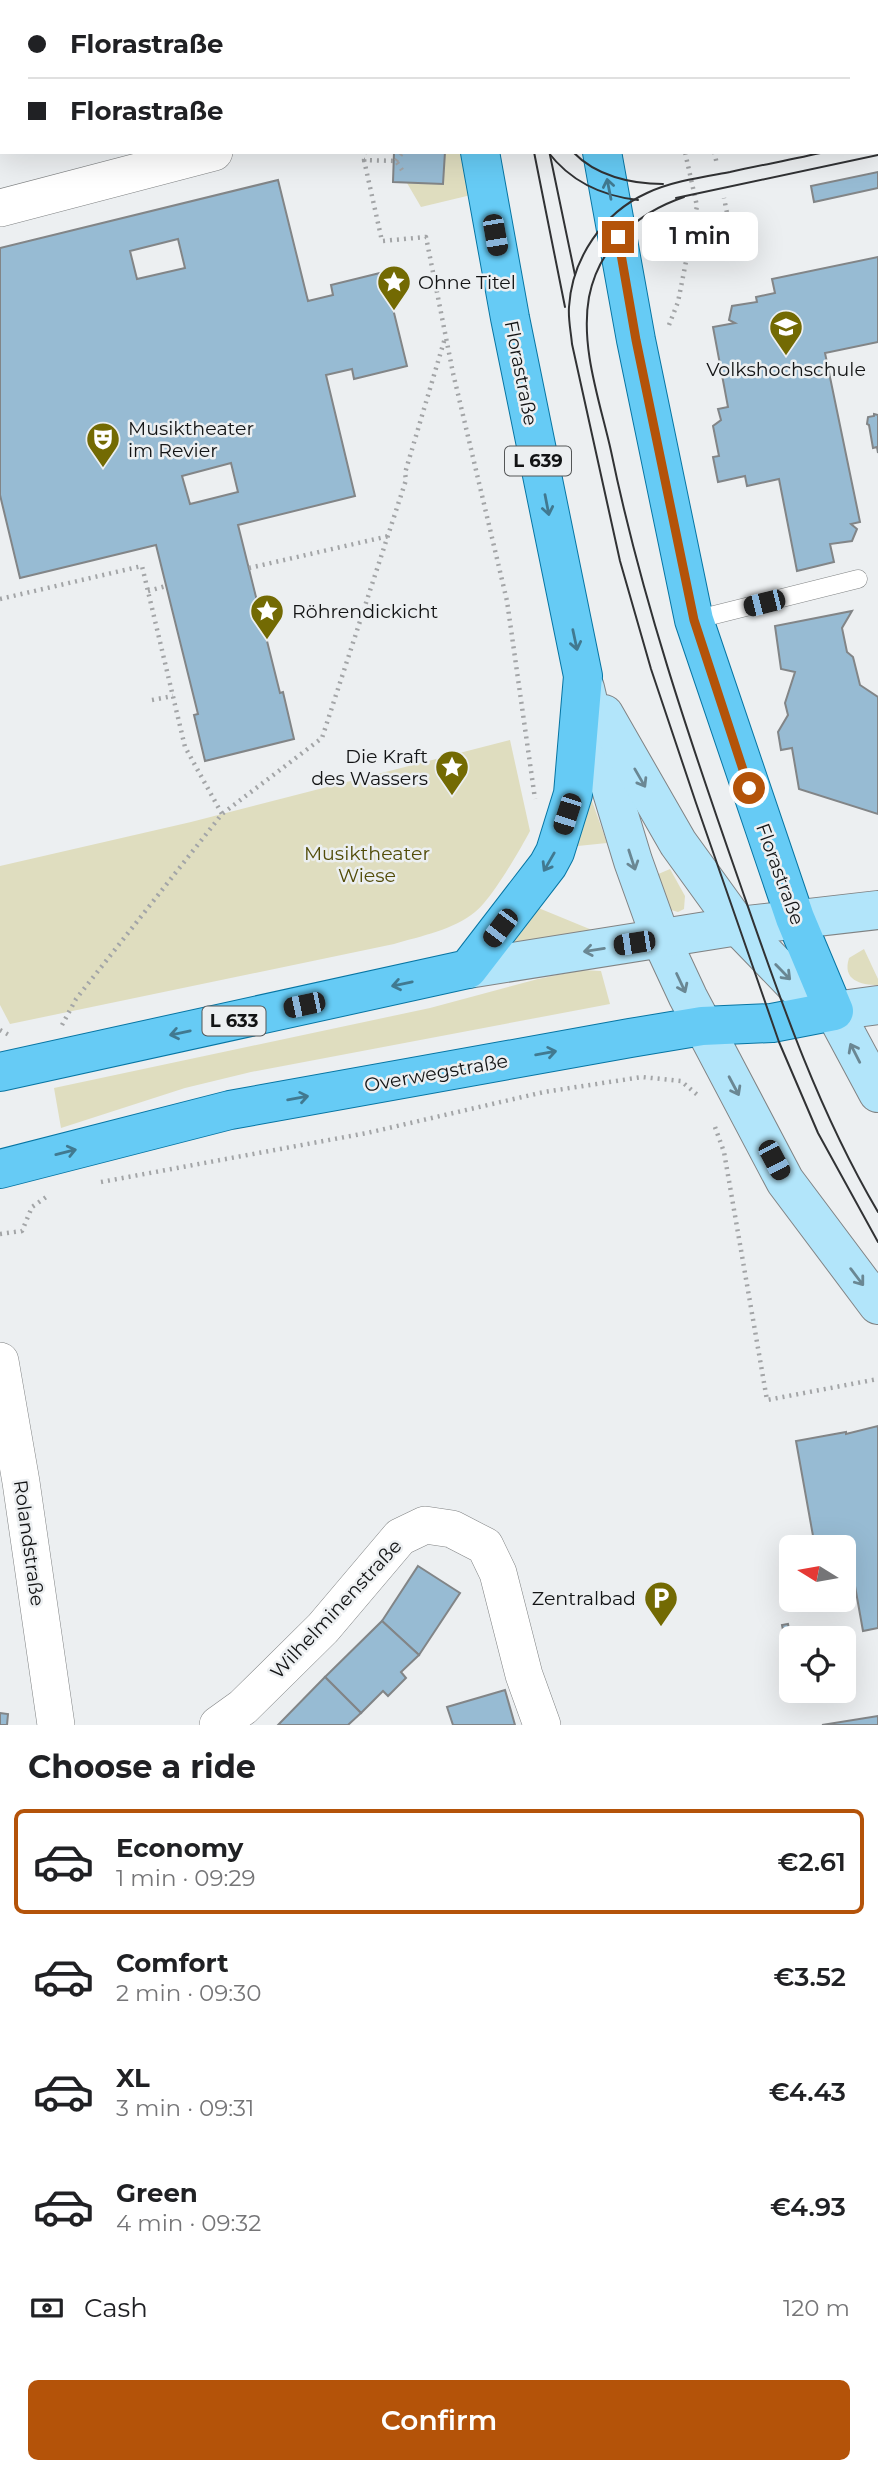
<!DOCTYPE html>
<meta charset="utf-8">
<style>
:root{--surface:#fff;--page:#f2f2f2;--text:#202124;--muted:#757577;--line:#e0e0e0;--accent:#b45309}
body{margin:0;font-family:Montserrat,sans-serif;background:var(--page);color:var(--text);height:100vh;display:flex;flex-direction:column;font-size:26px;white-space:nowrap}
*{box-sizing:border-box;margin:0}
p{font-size:23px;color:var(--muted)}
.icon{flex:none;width:38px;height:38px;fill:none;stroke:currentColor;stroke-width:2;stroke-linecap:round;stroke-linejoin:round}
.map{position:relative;height:1725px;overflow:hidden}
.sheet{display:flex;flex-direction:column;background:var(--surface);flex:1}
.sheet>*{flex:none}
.guide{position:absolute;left:0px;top:0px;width:878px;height:154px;box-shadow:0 7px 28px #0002;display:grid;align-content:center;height:154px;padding:0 28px;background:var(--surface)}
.needle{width:46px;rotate:281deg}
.fabs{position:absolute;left:779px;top:1535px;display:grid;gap:14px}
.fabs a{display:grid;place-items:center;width:77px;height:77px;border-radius:10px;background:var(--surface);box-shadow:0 7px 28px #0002;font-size:35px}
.end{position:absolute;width:32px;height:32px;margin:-16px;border:9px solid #b45309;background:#fff;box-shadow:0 0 0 4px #fff}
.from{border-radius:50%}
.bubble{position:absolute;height:49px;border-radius:10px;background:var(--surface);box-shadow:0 7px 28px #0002;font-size:23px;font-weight:600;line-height:49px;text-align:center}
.car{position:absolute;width:21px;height:42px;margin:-21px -10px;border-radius:9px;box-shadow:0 0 5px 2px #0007;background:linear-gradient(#222 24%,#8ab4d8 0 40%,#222 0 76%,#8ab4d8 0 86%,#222 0)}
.guide b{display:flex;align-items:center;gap:24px;height:66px;font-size:26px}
.guide b+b{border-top:2px solid var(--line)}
.guide i{width:18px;height:18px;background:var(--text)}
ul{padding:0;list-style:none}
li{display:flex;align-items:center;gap:21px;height:105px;margin:0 14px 10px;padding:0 14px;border:4px solid transparent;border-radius:10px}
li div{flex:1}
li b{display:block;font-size:26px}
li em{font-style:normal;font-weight:600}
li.on{border-color:var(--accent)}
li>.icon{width:63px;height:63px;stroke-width:1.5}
h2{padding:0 28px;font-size:32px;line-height:84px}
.pay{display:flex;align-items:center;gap:18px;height:77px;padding:0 28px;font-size:26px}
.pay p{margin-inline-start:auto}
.action{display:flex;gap:14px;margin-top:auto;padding:14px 28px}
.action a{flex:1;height:80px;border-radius:10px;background:var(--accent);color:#fff;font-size:28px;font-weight:600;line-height:80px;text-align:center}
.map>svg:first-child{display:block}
.green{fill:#dfddbf}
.building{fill:#97bbd3;stroke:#828587;stroke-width:2;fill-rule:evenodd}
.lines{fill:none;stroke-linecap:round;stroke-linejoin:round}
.service-casing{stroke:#808384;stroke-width:19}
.minor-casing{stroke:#808384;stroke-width:38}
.secondary-casing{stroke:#808384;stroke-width:40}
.primary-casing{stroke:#0775a3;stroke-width:40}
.path{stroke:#a3a5a7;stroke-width:4.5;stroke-dasharray:2 5;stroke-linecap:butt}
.service{stroke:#fff;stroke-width:18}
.minor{stroke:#fff;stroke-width:37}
.secondary{stroke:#b2e5fa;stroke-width:38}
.primary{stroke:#66cbf5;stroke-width:38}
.tram{stroke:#313234;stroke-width:2}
.oneway{stroke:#417990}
.oneway2{stroke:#6a8793}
.route{stroke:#b45309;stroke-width:9}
.labels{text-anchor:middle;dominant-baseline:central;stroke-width:5;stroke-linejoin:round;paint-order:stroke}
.shield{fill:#eceff1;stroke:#545657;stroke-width:2}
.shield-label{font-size:18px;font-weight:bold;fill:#131415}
.poi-label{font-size:19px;fill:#131415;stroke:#eceff1;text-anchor:start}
.street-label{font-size:19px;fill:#131415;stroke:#eceff1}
.park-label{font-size:19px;fill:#524c08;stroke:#eceff1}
</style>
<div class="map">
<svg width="878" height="1725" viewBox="0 0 878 1725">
<rect width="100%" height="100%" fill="#eceff1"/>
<g class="green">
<path d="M 445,152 L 463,152 L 471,195 L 421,207 L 407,183 L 443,184 Z"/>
<path d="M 510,740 L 530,831 C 520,850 491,900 475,912 C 453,930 421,936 394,944 L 10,1024 L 0,1005 L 0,866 L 191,822 Z"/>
<path d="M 587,787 L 607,843 L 568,847 Z"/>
<path d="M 670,869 L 685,896 L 684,909 L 678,912 L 671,910 L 659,890 L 656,875 Z"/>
<path d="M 536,907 L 592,930 L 501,945 Z"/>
<path d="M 864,949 L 878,979 L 878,985 C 860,985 842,980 849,958 Z"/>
<path d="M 582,970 L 601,971 L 610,1004 L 251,1072 L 185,1088 L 61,1128 L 54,1088 L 430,1008 L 538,979 Z"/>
</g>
<g class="building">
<path d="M 0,0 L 207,0 L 208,2 L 2,2 L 0,28 Z"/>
<path d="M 612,0 L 680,0 L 671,2 Z"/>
<path d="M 680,0 L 735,0 L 735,2 L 671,2 Z"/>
<path d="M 766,0 L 878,0 L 878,13 L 877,2 Z"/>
<path d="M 394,152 L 445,152 L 443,184 L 393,182 Z"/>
<path d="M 878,172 L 878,188 L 814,202 L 811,186 Z"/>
<path d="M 278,180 L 308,301 L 333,295 L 331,285 L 384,272 L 407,366 L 354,379 L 352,369 L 326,375 L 355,496 L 238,525 L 280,693 L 283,692 L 294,739 L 205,761 L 194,715 L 198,714 L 156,545 L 20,578 L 0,495 L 0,248 ZM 178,239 L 185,268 L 137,279 L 130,251 ZM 231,463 L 238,492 L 190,504 L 182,476 Z"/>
<path d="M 878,257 L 878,342 L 825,353 L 860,522 L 851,524 L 857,529 L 852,541 L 830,544 L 834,562 L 797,571 L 779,479 L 747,486 L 745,476 L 718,482 L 713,457 L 719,456 L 713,426 L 721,420 L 718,409 L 728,407 L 713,327 L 735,323 L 729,320 L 732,306 L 757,302 L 756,297 L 775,293 L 772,279 Z"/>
<path d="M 874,414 L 878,415 L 878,453 L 877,447 L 873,448 L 869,425 L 867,424 L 868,417 L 874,416 Z"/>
<path d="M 852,611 L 842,628 L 847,652 L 853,657 L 860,685 L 878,697 L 878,814 L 799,789 L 792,748 L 781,750 L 778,732 L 788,715 L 785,703 L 795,672 L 781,669 L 775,626 Z"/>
<path d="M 878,1426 L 878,1628 L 863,1631 L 850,1558 L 844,1559 L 844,1547 L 815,1547 L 796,1441 L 846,1432 L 846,1434 Z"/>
<path d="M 418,1566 L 460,1593 L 419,1655 L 382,1621 Z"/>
<path d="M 382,1621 L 419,1655 L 401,1672 L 406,1678 L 388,1696 L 383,1691 L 361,1713 L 325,1677 Z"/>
<path d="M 788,1624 L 790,1634 L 784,1635 L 782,1625 Z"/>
<path d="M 325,1677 L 361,1713 L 348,1725 L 278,1725 Z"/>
<path d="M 505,1690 L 515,1725 L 453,1725 L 447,1707 Z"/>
<path d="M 0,1713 L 8,1714 L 7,1725 L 0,1725 Z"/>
<path d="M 878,1716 L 878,1725 L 822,1725 Z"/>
</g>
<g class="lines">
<g class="service-casing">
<path id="service" d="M 694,620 L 858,579"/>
</g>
<g class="minor-casing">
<g id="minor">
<path d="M 0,208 L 214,152"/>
<path d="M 0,1361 L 21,1482 L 56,1725"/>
<path d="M 218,1725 L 243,1707 L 323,1628 L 400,1537 L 425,1525 L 452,1529 L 485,1546 L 498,1573 L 524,1675 L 542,1725"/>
</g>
</g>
<g class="secondary-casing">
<g id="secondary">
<path d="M 585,688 L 601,756 L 633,861 L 661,939 L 688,997 L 785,1181 L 878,1305"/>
<path d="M 604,714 L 678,843 L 738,926 L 796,986 L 834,1011 L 878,1093"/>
<path d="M 468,969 L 738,926 L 878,910"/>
<path d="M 834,1011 L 878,1005"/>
</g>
</g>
<g class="primary-casing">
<g id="primary">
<path d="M 449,0 L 450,2"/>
<path d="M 574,0 L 574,2"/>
<path d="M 0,1072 L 468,969 L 548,865 L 555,852 L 573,794 L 583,676 L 510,318 L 480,152"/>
<path d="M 0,1169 L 230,1110 L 630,1038 L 702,1026 L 772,1023 L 834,1011 L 795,918 L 694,620 L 636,340 L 602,152"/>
</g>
</g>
<g class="path">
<path d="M 342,0 L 343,2"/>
<path d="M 877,33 L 878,32"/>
<path d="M 365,152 L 364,160 L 396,161 L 404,173"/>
<path d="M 714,152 L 717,164"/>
<path d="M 364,160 L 382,241 L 426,237 L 453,373 L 507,601 L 535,799"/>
<path d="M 396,161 L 403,152"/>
<path d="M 690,241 L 731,233 L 724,198"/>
<path d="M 669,325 L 678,302 L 697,206 L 685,152"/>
<path d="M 249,568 L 389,536"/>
<path d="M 148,591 L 166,586"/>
<path d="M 0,599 L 142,566 L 185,747 L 222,814"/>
<path d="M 152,700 L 173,696"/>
<path d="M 62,1025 L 76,999 L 222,814 L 322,738 L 406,480 L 405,473 L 445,338"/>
<path d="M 0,1030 L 9,1035"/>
<path d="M 715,1127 L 724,1152 L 767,1400 L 878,1379"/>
<path d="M 101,1182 L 367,1133 L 544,1092 L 642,1077 L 681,1081 L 700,1097"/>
<path d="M 0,1234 L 22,1231 L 32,1207 L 49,1195"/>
</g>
<use href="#service" class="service"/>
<use href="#minor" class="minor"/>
<use href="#secondary" class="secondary"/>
<use href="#primary" class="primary"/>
<g class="tram">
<path d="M 504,0 L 504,2"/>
<path d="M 520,0 L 520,2"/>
<path d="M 877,142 L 878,141"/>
<path d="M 534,152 L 565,307"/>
<path d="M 548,152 C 571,182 602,196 638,200"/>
<path d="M 573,152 C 596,176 631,184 663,184"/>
<path d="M 825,152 C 794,159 762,165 730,172 C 703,177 673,181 647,193 C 603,213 572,258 569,307 C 568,319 571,332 572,344 L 620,561 L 651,669 L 696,803 L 779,1042 L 818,1133 L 878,1242"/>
<path d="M 550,155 L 575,275"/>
<path d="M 684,197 C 637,213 599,246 589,297 C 580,347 600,402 611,451 C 641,596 689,738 738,878 C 778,993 816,1107 878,1212"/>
<path d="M 676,198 L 878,155"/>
</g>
</g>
<defs><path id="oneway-shaft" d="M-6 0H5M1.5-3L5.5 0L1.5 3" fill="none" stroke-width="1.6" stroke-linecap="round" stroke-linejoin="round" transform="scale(1.75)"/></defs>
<g class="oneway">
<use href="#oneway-shaft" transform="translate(609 189) rotate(-101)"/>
<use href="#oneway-shaft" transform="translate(547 505) rotate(79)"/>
<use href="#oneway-shaft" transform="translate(575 640) rotate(78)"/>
<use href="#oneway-shaft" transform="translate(549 862) rotate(120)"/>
<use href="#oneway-shaft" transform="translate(402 984) rotate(168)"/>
<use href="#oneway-shaft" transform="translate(180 1033) rotate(168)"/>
<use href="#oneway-shaft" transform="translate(546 1053) rotate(-10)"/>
<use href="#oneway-shaft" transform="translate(298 1098) rotate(-10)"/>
<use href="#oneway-shaft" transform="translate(66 1152) rotate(-14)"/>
</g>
<g class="oneway2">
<use href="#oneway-shaft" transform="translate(640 778) rotate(60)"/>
<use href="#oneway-shaft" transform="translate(632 860) rotate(72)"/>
<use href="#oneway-shaft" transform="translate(594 950) rotate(171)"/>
<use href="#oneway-shaft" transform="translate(783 972) rotate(46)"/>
<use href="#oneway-shaft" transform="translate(681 983) rotate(65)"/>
<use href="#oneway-shaft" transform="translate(855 1053) rotate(-117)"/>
<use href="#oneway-shaft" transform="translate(734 1086) rotate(62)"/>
<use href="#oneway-shaft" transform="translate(857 1277) rotate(53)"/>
</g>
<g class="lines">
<path class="route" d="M 618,237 L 636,340 L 694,620 L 749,788"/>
</g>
<defs>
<g id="sight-pin" transform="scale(1.75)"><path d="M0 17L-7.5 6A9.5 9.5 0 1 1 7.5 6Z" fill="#736a03" stroke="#eceff1"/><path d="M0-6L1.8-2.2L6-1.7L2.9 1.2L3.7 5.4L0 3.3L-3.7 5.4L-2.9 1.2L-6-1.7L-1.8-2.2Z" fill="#fff"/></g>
<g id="university-pin" transform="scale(1.75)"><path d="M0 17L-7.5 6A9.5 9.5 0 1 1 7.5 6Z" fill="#736a03" stroke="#eceff1"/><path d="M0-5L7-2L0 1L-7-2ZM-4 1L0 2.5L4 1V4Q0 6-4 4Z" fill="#fff"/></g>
<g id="theatre-pin" transform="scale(1.75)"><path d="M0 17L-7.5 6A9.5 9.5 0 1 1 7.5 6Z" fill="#736a03" stroke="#eceff1"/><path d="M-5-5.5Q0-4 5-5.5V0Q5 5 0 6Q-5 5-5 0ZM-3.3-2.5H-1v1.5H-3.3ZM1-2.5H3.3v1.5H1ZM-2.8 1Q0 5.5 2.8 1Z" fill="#fff"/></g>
<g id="parking-pin" transform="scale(1.75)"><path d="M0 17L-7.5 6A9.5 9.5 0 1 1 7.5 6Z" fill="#736a03" stroke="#eceff1"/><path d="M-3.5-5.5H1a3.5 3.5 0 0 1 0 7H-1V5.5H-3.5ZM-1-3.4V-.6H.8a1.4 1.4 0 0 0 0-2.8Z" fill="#fff"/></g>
</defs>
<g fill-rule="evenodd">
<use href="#sight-pin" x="394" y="282"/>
<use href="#university-pin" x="786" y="327"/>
<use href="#theatre-pin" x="103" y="439"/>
<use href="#sight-pin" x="267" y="611"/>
<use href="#sight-pin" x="452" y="767"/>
<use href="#parking-pin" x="661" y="1598"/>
</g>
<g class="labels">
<g class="shield">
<rect x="505" y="446.5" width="66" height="29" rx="5"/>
<rect x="202.5" y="1006.5" width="63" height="29" rx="5"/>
</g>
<g class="shield-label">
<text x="538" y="461">L 639</text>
<text x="234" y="1021">L 633</text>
</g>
<g class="poi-label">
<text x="418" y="282">Ohne Titel</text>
<text x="786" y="369" text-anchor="middle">Volkshochschule</text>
<text x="128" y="428">Musiktheater<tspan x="128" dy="22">im Revier</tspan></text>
<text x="292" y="611">Röhrendickicht</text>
<text x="428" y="756" text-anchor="end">Die Kraft<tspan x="428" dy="22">des Wassers</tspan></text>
<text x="636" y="1598" text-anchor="end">Zentralbad</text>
</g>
<g class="street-label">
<text transform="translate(521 373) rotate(79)">Florastraße</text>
<text transform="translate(780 874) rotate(70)">Florastraße</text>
<text transform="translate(436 1073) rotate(-10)">Overwegstraße</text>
<text transform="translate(29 1543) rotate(82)">Rolandstraße</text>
<text transform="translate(336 1609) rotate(-47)">Wilhelminenstraße</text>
</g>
<g class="park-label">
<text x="367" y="853">Musiktheater<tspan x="367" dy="22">Wiese</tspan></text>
</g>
</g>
</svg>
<div class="fabs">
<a><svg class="needle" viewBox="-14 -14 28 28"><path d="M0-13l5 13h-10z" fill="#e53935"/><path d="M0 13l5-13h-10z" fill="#757577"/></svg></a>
<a><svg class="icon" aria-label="locate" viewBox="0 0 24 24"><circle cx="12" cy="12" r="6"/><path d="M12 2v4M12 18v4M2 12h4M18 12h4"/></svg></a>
</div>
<i class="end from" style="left:749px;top:788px"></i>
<i class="end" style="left:618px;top:237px"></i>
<div class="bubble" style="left:642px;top:212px;width:116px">1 min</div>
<i class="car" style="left:495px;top:235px;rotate:170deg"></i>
<i class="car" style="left:764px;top:603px;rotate:256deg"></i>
<i class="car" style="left:567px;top:814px;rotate:198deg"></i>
<i class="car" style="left:500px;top:928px;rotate:217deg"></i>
<i class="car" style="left:634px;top:943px;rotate:261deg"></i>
<i class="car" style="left:304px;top:1005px;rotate:258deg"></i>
<i class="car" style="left:774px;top:1160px;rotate:152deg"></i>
<div class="guide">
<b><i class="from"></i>Florastraße</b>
<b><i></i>Florastraße</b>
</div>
</div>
<section class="sheet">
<h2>Choose a ride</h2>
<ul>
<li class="on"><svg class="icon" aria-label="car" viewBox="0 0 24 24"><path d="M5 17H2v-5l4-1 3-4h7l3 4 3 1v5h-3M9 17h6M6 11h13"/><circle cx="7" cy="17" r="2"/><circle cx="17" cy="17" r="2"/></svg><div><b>Economy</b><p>1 min · 09:29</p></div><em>€2.61</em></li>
<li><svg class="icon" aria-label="car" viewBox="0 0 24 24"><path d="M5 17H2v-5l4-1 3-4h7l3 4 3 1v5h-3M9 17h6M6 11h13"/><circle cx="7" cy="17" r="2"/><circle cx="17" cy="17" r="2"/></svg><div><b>Comfort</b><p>2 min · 09:30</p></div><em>€3.52</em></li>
<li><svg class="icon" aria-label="car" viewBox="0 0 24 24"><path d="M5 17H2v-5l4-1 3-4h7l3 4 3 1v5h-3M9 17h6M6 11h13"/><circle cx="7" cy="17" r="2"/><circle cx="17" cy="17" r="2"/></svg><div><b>XL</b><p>3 min · 09:31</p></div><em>€4.43</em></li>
<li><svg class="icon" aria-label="car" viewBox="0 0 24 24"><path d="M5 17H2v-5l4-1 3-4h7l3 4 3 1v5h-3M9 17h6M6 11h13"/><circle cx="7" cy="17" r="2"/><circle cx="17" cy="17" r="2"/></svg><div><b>Green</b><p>4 min · 09:32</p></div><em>€4.93</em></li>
</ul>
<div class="pay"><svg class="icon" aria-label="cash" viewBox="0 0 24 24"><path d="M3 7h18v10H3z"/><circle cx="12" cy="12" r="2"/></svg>Cash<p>120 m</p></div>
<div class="action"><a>Confirm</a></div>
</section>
